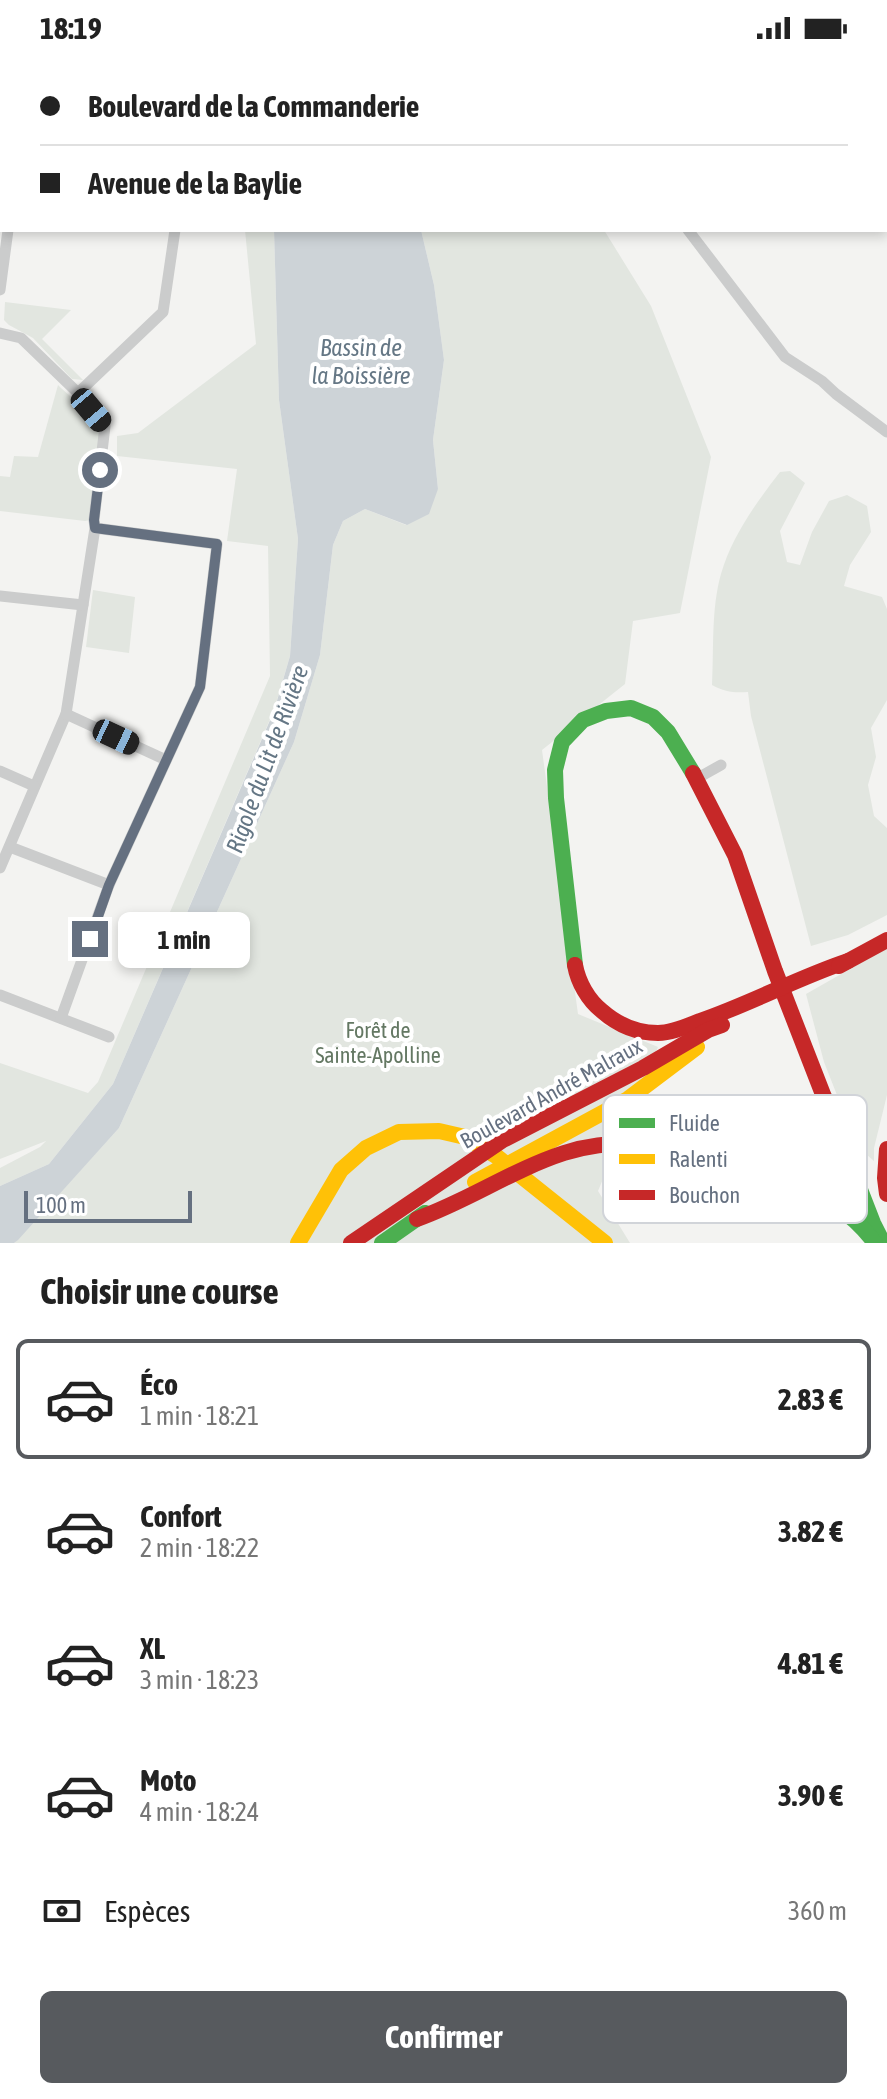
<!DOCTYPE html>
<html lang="fr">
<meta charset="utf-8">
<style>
:root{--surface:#fff;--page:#f6f6f6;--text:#222;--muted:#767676;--line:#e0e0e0;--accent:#575a5e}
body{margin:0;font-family:"Asap Condensed",sans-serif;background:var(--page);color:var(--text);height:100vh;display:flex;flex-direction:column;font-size:30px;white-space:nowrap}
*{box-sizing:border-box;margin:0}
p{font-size:26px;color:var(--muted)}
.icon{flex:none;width:44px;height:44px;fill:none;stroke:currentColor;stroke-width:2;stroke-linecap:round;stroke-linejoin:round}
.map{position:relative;height:1187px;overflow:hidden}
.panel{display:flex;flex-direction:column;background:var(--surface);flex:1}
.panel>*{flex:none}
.hud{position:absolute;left:0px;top:0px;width:888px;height:176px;box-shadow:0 4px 12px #0003;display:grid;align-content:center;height:176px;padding:0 40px;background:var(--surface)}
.scale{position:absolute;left:24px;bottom:20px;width:168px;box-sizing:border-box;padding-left:8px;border:4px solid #657080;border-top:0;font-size:22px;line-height:28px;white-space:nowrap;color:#657080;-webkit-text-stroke:6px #fff;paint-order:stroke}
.end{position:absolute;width:36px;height:36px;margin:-18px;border:10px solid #657080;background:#fff;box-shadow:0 0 0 4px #fff}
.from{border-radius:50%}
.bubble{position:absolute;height:56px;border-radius:12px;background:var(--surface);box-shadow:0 4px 12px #0003;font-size:26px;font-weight:700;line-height:56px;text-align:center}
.car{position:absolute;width:24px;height:48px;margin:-24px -12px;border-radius:10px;box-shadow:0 0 6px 2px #0007;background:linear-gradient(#222 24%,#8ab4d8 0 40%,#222 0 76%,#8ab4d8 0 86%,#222 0)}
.hud b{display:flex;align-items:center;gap:28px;height:76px;font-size:30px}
.hud b+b{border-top:2px solid var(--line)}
.hud i{width:20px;height:20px;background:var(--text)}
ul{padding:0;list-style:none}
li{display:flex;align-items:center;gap:24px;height:120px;margin:0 16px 12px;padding:0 24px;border:4px solid transparent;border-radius:12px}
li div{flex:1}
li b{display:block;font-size:30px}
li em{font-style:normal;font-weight:700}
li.current{border-color:var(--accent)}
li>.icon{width:72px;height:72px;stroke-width:1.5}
h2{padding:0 40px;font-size:36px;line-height:96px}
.pay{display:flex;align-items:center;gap:20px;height:88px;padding:0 40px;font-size:30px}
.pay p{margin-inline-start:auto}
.button{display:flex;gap:16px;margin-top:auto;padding:16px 40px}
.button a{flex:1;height:92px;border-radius:12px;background:var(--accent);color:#fff;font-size:32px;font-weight:700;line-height:92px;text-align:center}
.status{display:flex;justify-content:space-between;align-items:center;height:56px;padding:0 40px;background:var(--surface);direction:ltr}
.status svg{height:22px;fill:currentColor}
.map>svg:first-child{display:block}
.green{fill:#e2e6e0}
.water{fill:#cdd3d7}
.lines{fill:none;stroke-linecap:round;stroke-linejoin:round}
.street{stroke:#cbcccc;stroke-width:11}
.fast{stroke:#4caf50;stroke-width:16}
.slow{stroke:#ffc107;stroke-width:16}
.jam{stroke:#c62828;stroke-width:16}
.route{stroke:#657080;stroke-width:10}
.labels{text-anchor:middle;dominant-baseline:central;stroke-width:8;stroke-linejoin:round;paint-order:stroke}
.park-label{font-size:22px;fill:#647863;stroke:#fff}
.street-label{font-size:22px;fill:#657080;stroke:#fff}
.water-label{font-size:24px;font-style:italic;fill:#657785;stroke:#fff}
.key{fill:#fff;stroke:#d1d4d9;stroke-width:2}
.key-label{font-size:22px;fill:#657080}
</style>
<div class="status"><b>18:19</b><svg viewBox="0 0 49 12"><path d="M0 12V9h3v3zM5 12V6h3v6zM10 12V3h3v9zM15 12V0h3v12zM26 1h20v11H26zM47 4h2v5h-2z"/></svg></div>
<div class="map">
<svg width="887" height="1187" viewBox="0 0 887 1187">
<rect width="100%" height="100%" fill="#f3f3f1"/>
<g class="green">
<path d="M 245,174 L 274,174 L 279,344 L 298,483 L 290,600 L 274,654 L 113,1028 L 49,1108 L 0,1130 L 0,1112 L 40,1091 L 46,1085 L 0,1103 L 0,1007 L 88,1037 L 98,1026 L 270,620 L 268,490 L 227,485 L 237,413 L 117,400 L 117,380 L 138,377 L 256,288 Z"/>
<path d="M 421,174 L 604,174 L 651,250 L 711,401 L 680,557 L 633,565 L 625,628 L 542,694 L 578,958 L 658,991 L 598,1135 L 630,1187 L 14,1187 L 119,1072 L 294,686 L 320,599 L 333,489 L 343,465 L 365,453 L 406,469 L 438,433 L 433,384 L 444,304 L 434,229 Z"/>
<path d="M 5,246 L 71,254 L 42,283 L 83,324 L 72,323 L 33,282 L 9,269 L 4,264 Z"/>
<path d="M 58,329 C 72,343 94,357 100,376 L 90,464 L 85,465 L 0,455 L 0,420 L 10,421 L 14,400 L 38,401 Z"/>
<path d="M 790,415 L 805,427 L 780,475 L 787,506 L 800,509 L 812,476 L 829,445 L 847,439 L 867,450 L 871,476 L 850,509 L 844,530 L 882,541 L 887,553 L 887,644 L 871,672 L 876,701 L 868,729 L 874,760 L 887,772 L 887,859 L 848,879 L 811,890 L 751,660 L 748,636 C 734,637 725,636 712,629 C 714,593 711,553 721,518 C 732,480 756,447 780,416 Z"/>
<path d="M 93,534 L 135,541 L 129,597 L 86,591 Z"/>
<path d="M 887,892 L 887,1039 L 874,1092 L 874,1105 L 857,1090 L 824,1006 L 806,938 Z"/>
</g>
<path class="water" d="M 274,174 L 421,174 L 434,229 L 444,304 L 433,384 L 438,433 L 429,458 L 407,469 L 365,453 L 343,465 L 333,489 L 320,599 L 294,686 L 119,1072 L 18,1184 L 14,1187 L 0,1187 L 0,1130 L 49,1108 L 113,1028 L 274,655 L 290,600 L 298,483 L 279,344 Z"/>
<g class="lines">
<g class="street">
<path d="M 1,0 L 2,2"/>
<path d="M 553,0 L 555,2"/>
<path d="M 687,2 L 688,0"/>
<path d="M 688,174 L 785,301 L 822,325 L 836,338 L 887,376"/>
<path d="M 0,234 L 8,174"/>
<path d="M 0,277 L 21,282 L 78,337 L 105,370 L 94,464 L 95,472 L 66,658 L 0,812"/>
<path d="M 78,337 L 163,256 L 175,174"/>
<path d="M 0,540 L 83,549"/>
<path d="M 66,658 L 166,704"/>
<path d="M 0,715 L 34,730"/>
<path d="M 696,723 L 721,709"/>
<path d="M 10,791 L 109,829"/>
<path d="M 0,939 L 109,981"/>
<path d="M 61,962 L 109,829 L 200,631 L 217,488 L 95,472"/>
</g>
<g class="fast">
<path d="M 575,909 L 556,742 L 555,714 L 562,686 L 583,664 L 606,655 L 631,652 L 653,661 L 668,676 L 693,717"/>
<path d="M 824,1041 L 873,1167 L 883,1187"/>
<path d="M 649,1087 C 708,1093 792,1119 840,1153 C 854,1162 865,1174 875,1187"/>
<path d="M 382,1187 L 425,1157"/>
</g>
<g class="slow">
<path d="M 475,1126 L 628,1043 L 697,991"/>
<path d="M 298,1187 L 341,1114 L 366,1092 L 399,1076 L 439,1075 L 465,1081 L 496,1100 L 605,1187"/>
</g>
<g class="jam">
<path d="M 693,717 L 735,799 L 775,915 L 824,1041"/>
<path d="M 575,909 C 578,926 588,944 602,955 C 618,969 637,977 658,977 C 672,977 687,970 700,965 C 750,948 797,922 848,905"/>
<path d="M 839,910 L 887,884"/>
<path d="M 887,1093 L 885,1122 L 887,1138"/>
<path d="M 417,1163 C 468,1145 512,1114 564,1097 C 592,1088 620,1086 649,1087"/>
<path d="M 351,1187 L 503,1084 L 643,1012 L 708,974 L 722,969"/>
</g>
</g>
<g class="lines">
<path class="route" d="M 90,883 L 109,829 L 200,631 L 217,488 L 95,472 L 94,464 L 100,414"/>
</g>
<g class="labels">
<g class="park-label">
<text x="378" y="974">Forêt de<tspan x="378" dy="25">Sainte-Apolline</tspan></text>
</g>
<g class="street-label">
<text transform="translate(551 1037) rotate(-29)">Boulevard André Malraux</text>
</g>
<g class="water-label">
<text x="361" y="291">Bassin de<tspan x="361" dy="28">la Boissière</tspan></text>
<text transform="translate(267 703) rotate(-70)">Rigole du Lit de Rivière</text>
</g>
</g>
<rect x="603" y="1039" width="264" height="128" rx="12" class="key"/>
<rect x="619" y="1062" width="36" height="10" fill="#4caf50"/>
<rect x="619" y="1098" width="36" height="10" fill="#ffc107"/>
<rect x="619" y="1134" width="36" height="10" fill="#c62828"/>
<g class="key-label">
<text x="669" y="1075">Fluide</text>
<text x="669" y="1111">Ralenti</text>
<text x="669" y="1147">Bouchon</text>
</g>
</svg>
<div class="scale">100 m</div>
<i class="end from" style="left:100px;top:414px"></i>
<i class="end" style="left:90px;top:883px"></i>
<div class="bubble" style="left:118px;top:856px;width:132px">1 min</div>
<i class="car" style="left:91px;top:354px;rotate:140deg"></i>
<i class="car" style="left:116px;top:681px;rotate:115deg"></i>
<div class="hud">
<b><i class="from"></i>Boulevard de la Commanderie</b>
<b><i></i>Avenue de la Baylie</b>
</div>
</div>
<section class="panel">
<h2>Choisir une course</h2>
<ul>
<li class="current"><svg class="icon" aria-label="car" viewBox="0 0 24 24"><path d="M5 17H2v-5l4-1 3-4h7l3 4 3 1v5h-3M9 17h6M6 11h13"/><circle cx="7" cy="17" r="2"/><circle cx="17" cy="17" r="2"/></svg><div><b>Éco</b><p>1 min · 18:21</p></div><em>2.83 €</em></li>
<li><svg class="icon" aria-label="car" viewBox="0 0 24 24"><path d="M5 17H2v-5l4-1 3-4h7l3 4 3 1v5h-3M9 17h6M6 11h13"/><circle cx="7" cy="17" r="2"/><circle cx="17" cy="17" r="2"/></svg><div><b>Confort</b><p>2 min · 18:22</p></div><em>3.82 €</em></li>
<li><svg class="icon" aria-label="car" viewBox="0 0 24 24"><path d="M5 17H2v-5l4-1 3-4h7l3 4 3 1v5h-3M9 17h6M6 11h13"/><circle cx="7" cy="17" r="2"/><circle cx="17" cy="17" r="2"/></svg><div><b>XL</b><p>3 min · 18:23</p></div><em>4.81 €</em></li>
<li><svg class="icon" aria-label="car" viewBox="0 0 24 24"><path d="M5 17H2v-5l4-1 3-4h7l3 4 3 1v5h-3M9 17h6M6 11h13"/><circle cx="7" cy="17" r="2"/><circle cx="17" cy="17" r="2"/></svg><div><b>Moto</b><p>4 min · 18:24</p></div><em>3.90 €</em></li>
</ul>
<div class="pay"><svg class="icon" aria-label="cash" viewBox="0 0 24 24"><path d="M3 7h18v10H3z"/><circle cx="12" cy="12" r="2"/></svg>Espèces<p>360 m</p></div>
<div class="button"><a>Confirmer</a></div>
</section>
